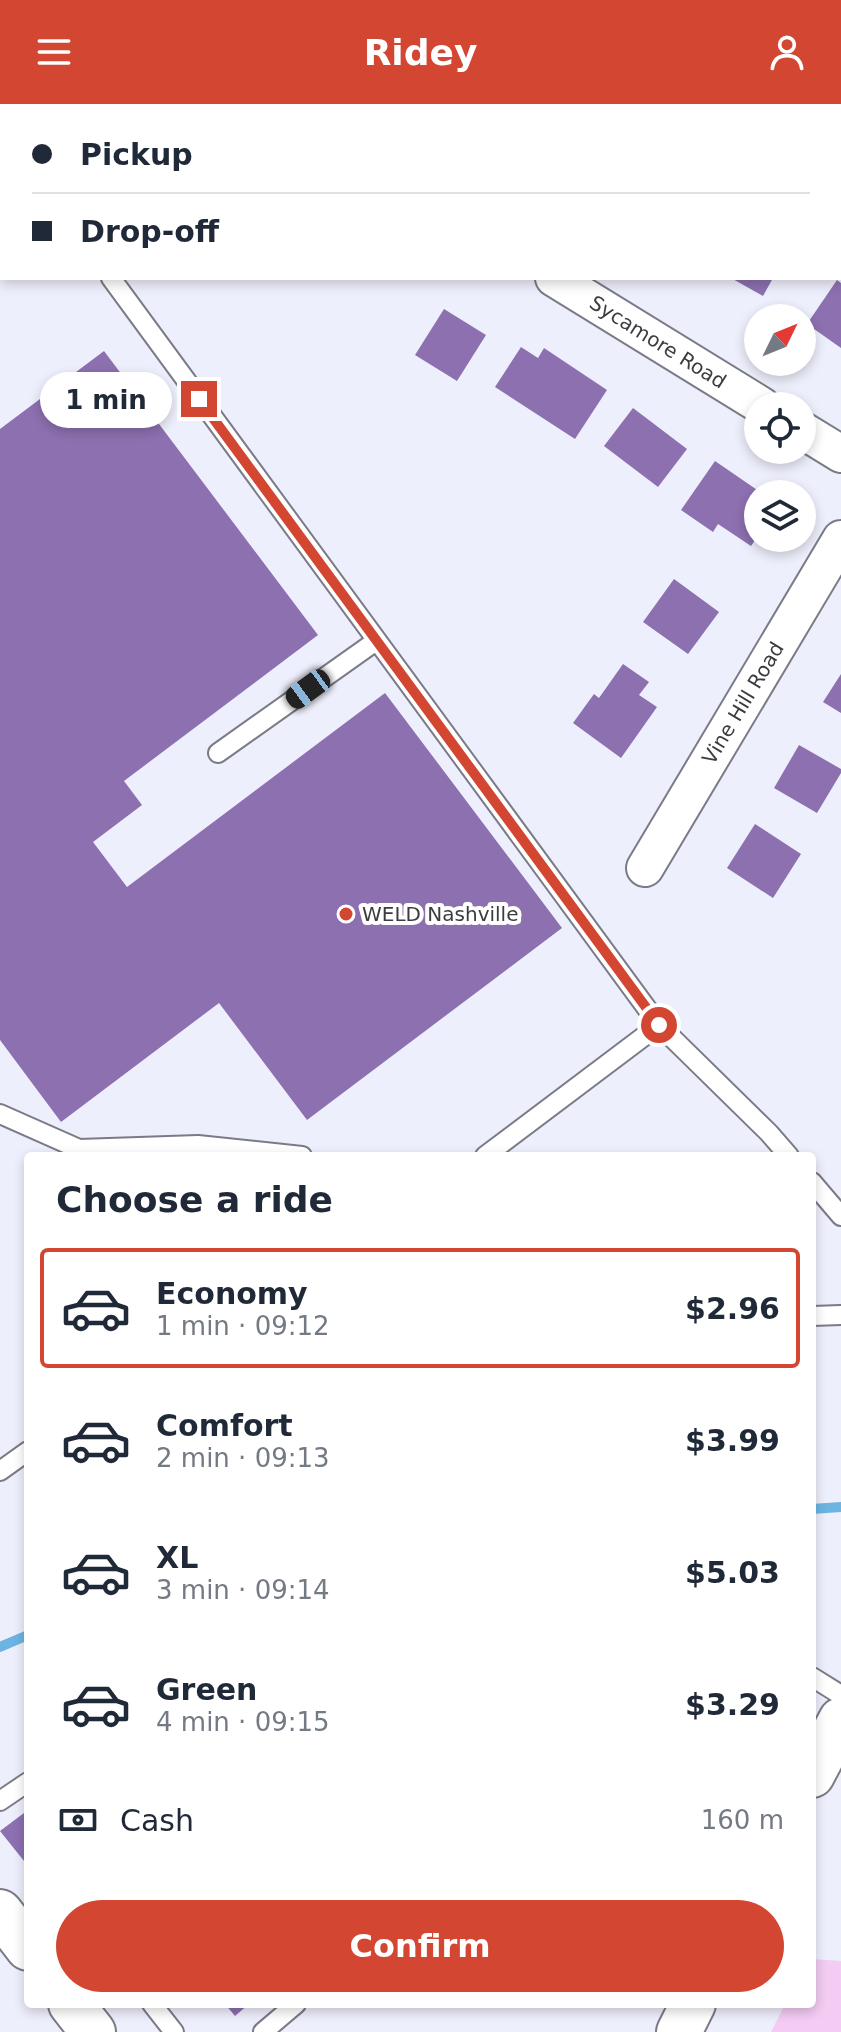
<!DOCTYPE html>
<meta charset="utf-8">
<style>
:root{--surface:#fff;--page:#f2f2f3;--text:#1f2937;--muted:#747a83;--line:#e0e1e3;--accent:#d34631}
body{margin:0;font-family:"DejaVu Sans",sans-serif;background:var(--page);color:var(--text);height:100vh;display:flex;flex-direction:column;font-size:30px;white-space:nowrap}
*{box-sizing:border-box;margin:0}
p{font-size:26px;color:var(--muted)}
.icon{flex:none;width:44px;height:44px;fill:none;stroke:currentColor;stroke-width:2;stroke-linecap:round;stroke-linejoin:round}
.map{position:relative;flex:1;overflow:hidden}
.details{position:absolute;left:24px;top:1048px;width:792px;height:856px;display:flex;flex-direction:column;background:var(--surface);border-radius:8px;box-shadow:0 4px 12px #0003}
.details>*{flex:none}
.hud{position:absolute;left:0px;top:0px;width:842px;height:176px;box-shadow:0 4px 12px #0003;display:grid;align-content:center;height:176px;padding:0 32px;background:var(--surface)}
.needle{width:52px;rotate:47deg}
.controls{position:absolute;left:744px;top:200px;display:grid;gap:16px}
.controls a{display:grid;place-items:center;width:72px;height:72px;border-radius:50%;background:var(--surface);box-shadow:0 4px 12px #0003;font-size:40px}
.end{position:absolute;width:36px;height:36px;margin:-18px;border:10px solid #d34631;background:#fff;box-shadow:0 0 0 4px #fff}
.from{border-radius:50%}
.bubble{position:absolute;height:56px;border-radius:28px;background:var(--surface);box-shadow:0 4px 12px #0003;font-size:26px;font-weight:700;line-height:56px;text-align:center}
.car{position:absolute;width:24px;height:48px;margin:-24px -12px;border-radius:10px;box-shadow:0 0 6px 2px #0007;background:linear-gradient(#222 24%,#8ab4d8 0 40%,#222 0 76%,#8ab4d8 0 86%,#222 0)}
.hud b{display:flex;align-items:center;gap:28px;height:76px;font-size:30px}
.hud b+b{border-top:2px solid var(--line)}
.hud i{width:20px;height:20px;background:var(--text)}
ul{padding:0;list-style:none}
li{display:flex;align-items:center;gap:24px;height:120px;margin:0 16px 12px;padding:0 16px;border:4px solid transparent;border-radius:8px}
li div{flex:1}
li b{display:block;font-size:30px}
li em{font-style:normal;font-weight:700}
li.on{border-color:var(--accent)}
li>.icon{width:72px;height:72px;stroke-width:1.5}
h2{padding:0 32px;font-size:36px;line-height:96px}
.pay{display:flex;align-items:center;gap:20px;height:88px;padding:0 32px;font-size:30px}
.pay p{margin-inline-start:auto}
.primary-button{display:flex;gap:16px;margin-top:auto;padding:16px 32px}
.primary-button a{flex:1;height:92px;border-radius:48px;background:var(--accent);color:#fff;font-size:32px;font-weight:700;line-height:92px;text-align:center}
header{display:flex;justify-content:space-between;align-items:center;height:104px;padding:0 32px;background:var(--accent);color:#fff;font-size:36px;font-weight:700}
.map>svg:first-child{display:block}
.green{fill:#f3cbf3}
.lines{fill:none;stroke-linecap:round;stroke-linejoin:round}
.stream{stroke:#6db4e3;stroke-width:10}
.building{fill:#8d70b0}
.service-casing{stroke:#7a7b86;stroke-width:22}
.minor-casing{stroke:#7a7b86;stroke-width:40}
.tertiary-casing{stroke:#7a7b86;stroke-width:48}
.secondary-casing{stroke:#7a7b86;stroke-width:48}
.service{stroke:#fff;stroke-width:18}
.minor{stroke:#fff;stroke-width:36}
.tertiary{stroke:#fff;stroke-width:44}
.secondary{stroke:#fff;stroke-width:44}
.route{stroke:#d34631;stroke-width:10}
.poi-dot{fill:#d34631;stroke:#fff;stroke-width:3}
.labels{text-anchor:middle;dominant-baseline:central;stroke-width:8;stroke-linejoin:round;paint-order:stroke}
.street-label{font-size:20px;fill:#3b3b40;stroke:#fff}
.poi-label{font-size:20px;fill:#3b3b40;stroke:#fff;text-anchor:start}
</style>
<header><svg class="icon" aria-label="menu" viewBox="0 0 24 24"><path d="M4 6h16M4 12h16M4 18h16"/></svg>Ridey<svg class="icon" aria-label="person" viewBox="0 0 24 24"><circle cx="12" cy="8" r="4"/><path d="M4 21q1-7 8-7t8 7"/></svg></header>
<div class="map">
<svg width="841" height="1928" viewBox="0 0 841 1928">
<rect width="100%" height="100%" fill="#eeeffc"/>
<path class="green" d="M 812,1855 L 841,1857 L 841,1928 L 771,1928 L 785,1900 L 812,1900 Z"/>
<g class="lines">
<g class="stream">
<path d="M 812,1405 L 841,1403"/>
<path d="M 0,1543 L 28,1531"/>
</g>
</g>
<g class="building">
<path d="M 731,174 L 773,174 L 763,192 Z"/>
<path d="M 837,176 L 841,179 L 841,244 L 807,220 Z"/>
<path d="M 444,205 L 486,231 L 457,277 L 415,251 Z"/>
<path d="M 521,243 L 538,254 L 544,244 L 607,286 L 575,335 L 495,283 Z"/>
<path d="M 104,247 L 318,531 L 124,677 L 142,701 L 93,738 L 127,783 L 385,589 L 562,824 L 307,1016 L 219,899 L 61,1018 L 0,936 L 0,325 Z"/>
<path d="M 633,304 L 687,345 L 658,383 L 604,342 Z"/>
<path d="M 715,357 L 763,390 L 758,390 L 758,397 L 754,404 L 758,407 L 758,432 L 751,442 L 718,420 L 713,428 L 681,406 Z"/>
<path d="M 674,475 L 719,508 L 688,550 L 643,518 Z"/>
<path d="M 623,560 L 649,578 L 639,591 L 657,603 L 621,654 L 573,619 L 594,590 L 599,594 Z"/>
<path d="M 841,570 L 841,609 L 823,598 Z"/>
<path d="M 799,641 L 841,665 L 841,669 L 817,709 L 774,684 Z"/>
<path d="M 755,720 L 801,750 L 773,794 L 727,764 Z"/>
<path d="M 28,1706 L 28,1762 L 0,1727 Z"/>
<path d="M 225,1900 L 249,1900 L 235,1912 Z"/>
</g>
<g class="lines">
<g class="service-casing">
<g id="service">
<path d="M 0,145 L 2,143"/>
<path d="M 111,174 L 659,921 L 485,1052"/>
<path d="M 218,649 L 376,537"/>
<path d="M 659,921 L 769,1029 L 789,1052"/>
<path d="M 0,1010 L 79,1045 L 198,1041 L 302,1052"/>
<path d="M 812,1078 L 841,1112"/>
<path d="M 812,1212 L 841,1211"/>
<path d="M 0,1367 L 28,1347"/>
<path d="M 812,1573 L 841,1591"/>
<path d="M 0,1697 L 28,1678"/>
<path d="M 152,1900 L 174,1928"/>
<path d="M 263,1928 L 296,1900"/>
</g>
</g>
<g class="minor-casing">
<g id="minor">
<path d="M 285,0 L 285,2"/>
<path d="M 554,174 L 762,302"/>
<path d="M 802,326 L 841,350"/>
<path d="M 645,764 L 841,435"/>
</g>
</g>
<g class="tertiary-casing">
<g id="tertiary">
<path d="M 0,1808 L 28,1844"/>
<path d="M 71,1900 L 93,1928"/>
</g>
</g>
<g class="secondary-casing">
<g id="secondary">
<path d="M 812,1671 L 841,1616"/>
<path d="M 679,1928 L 693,1900"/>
</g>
</g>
<use href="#service" class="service"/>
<use href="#minor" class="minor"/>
<use href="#tertiary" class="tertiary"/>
<use href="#secondary" class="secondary"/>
</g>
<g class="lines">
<path class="route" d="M 199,295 L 659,921"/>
</g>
<circle class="poi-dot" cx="346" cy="810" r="8"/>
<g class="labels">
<g class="street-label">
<text transform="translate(658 238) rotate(32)">Sycamore Road</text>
<text transform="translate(743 599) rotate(-59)">Vine Hill Road</text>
</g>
<g class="poi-label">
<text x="362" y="810">WELD Nashville</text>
</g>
</g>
</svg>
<div class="controls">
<a><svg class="needle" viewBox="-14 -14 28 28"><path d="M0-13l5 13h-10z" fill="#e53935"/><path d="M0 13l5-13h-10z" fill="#747a83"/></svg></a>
<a><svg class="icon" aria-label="locate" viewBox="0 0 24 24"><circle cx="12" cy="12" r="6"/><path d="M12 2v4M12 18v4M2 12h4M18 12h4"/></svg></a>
<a><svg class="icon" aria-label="layers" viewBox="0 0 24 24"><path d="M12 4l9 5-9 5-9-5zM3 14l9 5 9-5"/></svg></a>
</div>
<i class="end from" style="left:659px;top:921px"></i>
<i class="end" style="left:199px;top:295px"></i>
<div class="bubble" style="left:40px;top:268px;width:132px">1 min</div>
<i class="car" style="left:308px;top:585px;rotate:234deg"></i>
<div class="hud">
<b><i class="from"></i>Pickup</b>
<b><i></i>Drop-off</b>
</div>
<section class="details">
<h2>Choose a ride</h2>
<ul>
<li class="on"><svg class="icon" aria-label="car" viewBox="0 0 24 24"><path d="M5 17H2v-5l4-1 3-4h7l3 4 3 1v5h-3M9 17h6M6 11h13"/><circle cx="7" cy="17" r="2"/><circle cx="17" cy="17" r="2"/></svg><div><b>Economy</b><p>1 min · 09:12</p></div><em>$2.96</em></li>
<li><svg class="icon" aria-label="car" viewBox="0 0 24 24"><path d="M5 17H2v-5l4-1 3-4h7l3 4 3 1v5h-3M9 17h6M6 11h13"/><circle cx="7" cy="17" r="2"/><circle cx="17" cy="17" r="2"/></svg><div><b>Comfort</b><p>2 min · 09:13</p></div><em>$3.99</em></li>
<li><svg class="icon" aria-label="car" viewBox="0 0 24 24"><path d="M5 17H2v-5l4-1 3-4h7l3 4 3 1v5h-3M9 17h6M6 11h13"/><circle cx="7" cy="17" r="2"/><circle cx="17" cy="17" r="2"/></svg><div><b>XL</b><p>3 min · 09:14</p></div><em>$5.03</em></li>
<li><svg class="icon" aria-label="car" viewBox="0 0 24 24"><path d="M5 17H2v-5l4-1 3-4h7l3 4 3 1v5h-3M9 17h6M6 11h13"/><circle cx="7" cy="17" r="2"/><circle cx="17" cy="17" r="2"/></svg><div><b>Green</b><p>4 min · 09:15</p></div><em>$3.29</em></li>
</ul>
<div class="pay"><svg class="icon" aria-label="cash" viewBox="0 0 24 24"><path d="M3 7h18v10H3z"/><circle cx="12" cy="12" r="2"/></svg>Cash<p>160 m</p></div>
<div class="primary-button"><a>Confirm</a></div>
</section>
</div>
